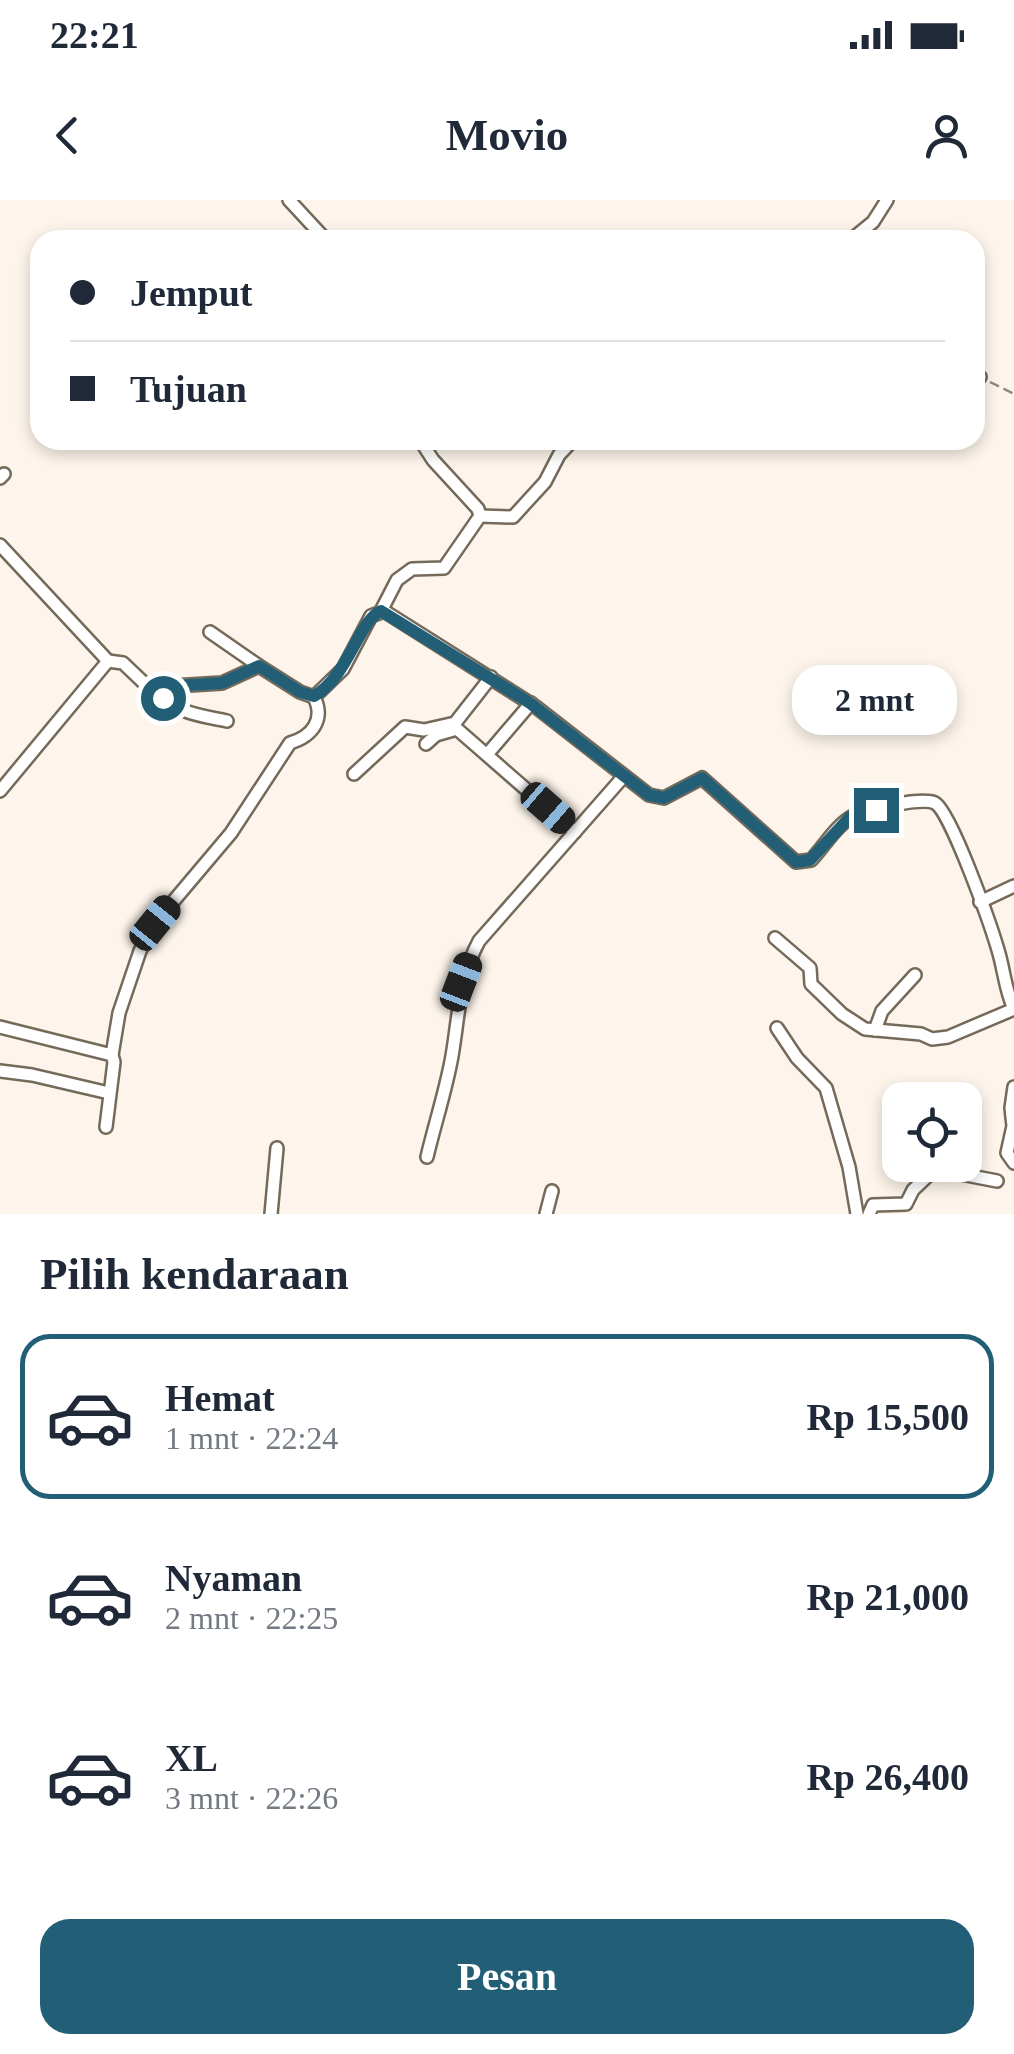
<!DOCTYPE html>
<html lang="id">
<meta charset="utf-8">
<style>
:root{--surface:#fff;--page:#f2f2f3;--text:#1f2937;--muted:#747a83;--line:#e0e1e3;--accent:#225f76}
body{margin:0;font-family:Georgia,serif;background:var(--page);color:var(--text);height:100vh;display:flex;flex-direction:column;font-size:38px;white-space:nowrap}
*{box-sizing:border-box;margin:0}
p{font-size:32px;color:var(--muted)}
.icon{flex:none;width:55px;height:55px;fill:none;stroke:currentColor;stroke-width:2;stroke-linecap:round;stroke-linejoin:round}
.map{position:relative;height:1014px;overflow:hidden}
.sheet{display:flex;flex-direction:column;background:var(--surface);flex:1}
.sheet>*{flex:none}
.guide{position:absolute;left:30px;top:30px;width:955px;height:220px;border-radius:30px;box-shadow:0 5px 15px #0003;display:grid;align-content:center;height:220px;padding:0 40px;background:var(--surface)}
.fabs{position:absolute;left:882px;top:882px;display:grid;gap:20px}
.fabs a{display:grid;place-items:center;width:100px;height:100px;border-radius:20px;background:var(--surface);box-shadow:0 5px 15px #0003;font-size:50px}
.end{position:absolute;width:45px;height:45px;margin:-22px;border:12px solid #225f76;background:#fff;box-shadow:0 0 0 5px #fff}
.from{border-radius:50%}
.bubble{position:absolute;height:70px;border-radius:30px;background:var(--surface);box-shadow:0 5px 15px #0003;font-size:32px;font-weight:600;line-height:70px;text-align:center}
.car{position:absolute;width:30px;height:60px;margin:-30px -15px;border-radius:12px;box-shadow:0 0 8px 2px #0007;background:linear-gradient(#222 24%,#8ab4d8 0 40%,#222 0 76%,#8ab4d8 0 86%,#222 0)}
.guide b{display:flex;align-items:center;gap:35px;height:95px;font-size:38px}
.guide b+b{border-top:2px solid var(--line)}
.guide i{width:25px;height:25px;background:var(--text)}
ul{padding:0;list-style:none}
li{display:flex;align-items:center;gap:30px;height:165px;margin:0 20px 15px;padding:0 20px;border:5px solid transparent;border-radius:30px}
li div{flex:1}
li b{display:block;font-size:38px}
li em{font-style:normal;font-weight:600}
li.current{border-color:var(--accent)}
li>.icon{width:90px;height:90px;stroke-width:1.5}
h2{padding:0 40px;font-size:45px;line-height:120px}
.action{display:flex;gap:20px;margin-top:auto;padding:20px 40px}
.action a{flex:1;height:115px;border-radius:30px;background:var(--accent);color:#fff;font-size:40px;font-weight:600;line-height:115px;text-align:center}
.status{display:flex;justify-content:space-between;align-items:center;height:70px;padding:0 50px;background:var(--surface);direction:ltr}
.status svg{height:28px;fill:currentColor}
header{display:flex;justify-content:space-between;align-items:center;height:130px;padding:0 40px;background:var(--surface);font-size:45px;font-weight:600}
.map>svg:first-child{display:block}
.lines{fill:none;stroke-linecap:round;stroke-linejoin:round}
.minor-casing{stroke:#75695a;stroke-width:16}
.path{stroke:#8e8880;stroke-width:2.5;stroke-dasharray:10 5;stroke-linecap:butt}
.minor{stroke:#fff;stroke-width:11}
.route{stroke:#225f76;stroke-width:12}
</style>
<div class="status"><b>22:21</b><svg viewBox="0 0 49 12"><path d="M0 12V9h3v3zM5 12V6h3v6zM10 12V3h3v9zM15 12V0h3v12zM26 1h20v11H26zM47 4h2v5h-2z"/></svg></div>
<header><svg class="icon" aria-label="back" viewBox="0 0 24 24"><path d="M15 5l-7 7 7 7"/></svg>Movio<svg class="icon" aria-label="person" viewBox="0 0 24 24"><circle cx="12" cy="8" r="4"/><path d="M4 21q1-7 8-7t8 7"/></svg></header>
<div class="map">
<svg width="1014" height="1014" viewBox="0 0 1014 1014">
<rect width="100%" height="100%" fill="#fdf5eb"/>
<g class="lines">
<g class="minor-casing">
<g id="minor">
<path d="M 289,0 L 326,40"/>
<path d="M 851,40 L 873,22 L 887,0"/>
<path d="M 975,172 L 980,177"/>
<path d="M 420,240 L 433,260 L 478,309 L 480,316"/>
<path d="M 0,278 L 4,274"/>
<path d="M 480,316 L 513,317 L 545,282 L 559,255 L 573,240"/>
<path d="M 0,345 L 108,461"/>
<path d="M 381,411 L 397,380 L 412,369 L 444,368 L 480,316"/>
<path d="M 210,432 L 259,466"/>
<path d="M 157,487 C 173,514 199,515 227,521"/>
<path d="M 426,544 L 436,535 L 457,529 L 575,632"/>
<path d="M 490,551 L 531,503"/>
<path d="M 354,574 L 405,527 L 424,530 L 455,523 L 491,477"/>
<path d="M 0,591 L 108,461 L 123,463 L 144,483 L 157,487 L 222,483 L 259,466 L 300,492 L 314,497 L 343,469 L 371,416 L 384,411 L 536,507 L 649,595 L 664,598 L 702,578 L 796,662 L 811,660 C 824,647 835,626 853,616 C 866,609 922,597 935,603 C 951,612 991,726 998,750 C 1004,769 1005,790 1014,809"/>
<path d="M 980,702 L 1014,686"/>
<path d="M 775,738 L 810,768 L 811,784 L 842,814 L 865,829 L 921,834 L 932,839 L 948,837 L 1014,809"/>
<path d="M 0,827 L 112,855 L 114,862 L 106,927"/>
<path d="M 777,828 L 797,858 L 826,888 L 849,967 L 857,1014"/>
<path d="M 875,830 L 882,811 L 915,775"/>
<path d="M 112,855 L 119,813 L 140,751 L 155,723 L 231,633 L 290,543 C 313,536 325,519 314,497"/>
<path d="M 0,871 L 32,875 L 109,893"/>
<path d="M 1014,887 L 1011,908 L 1013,926 L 1007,953 L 1014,963"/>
<path d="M 427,957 C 435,923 446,890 452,856 C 459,815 459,778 479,741 L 624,576"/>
<path d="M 271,1014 L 277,948"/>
<path d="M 546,1014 L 552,991"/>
<path d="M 869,1014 L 873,1005 L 906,1004 L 913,990 L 935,969 L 997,981"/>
</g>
</g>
<path class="path" d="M 990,182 L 1014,194"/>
<use href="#minor" class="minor"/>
</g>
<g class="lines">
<path class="route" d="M 163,498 L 157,487 L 222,483 L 259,466 L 300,492 L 314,496 C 348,477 359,420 381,411 L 530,503 L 649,595 L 664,598 L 702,578 L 796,662 L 810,660 L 850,617 L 876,610"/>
</g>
</svg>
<div class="fabs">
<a><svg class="icon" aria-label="locate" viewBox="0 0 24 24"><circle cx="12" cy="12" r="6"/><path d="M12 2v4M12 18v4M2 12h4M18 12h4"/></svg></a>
</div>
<i class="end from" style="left:163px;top:498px"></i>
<i class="end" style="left:876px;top:610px"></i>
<div class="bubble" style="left:792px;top:465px;width:165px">2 mnt</div>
<i class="car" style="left:548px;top:608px;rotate:131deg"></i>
<i class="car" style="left:155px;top:723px;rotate:39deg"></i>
<i class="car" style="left:461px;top:782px;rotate:21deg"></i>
<div class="guide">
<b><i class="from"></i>Jemput</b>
<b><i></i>Tujuan</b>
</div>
</div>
<section class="sheet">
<h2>Pilih kendaraan</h2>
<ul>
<li class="current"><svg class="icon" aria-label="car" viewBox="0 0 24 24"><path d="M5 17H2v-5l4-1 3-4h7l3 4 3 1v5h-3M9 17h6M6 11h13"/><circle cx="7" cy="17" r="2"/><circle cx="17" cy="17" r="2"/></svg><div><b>Hemat</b><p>1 mnt · 22:24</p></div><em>Rp 15,500</em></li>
<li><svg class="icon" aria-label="car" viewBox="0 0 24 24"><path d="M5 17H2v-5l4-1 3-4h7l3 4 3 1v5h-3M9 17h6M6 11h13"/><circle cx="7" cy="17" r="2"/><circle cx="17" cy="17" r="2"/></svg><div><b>Nyaman</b><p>2 mnt · 22:25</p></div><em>Rp 21,000</em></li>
<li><svg class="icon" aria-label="car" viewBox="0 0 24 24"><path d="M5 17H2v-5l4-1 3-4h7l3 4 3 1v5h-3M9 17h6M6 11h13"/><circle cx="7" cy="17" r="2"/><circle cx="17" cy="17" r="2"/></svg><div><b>XL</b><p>3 mnt · 22:26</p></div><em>Rp 26,400</em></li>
</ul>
<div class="action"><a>Pesan</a></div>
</section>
